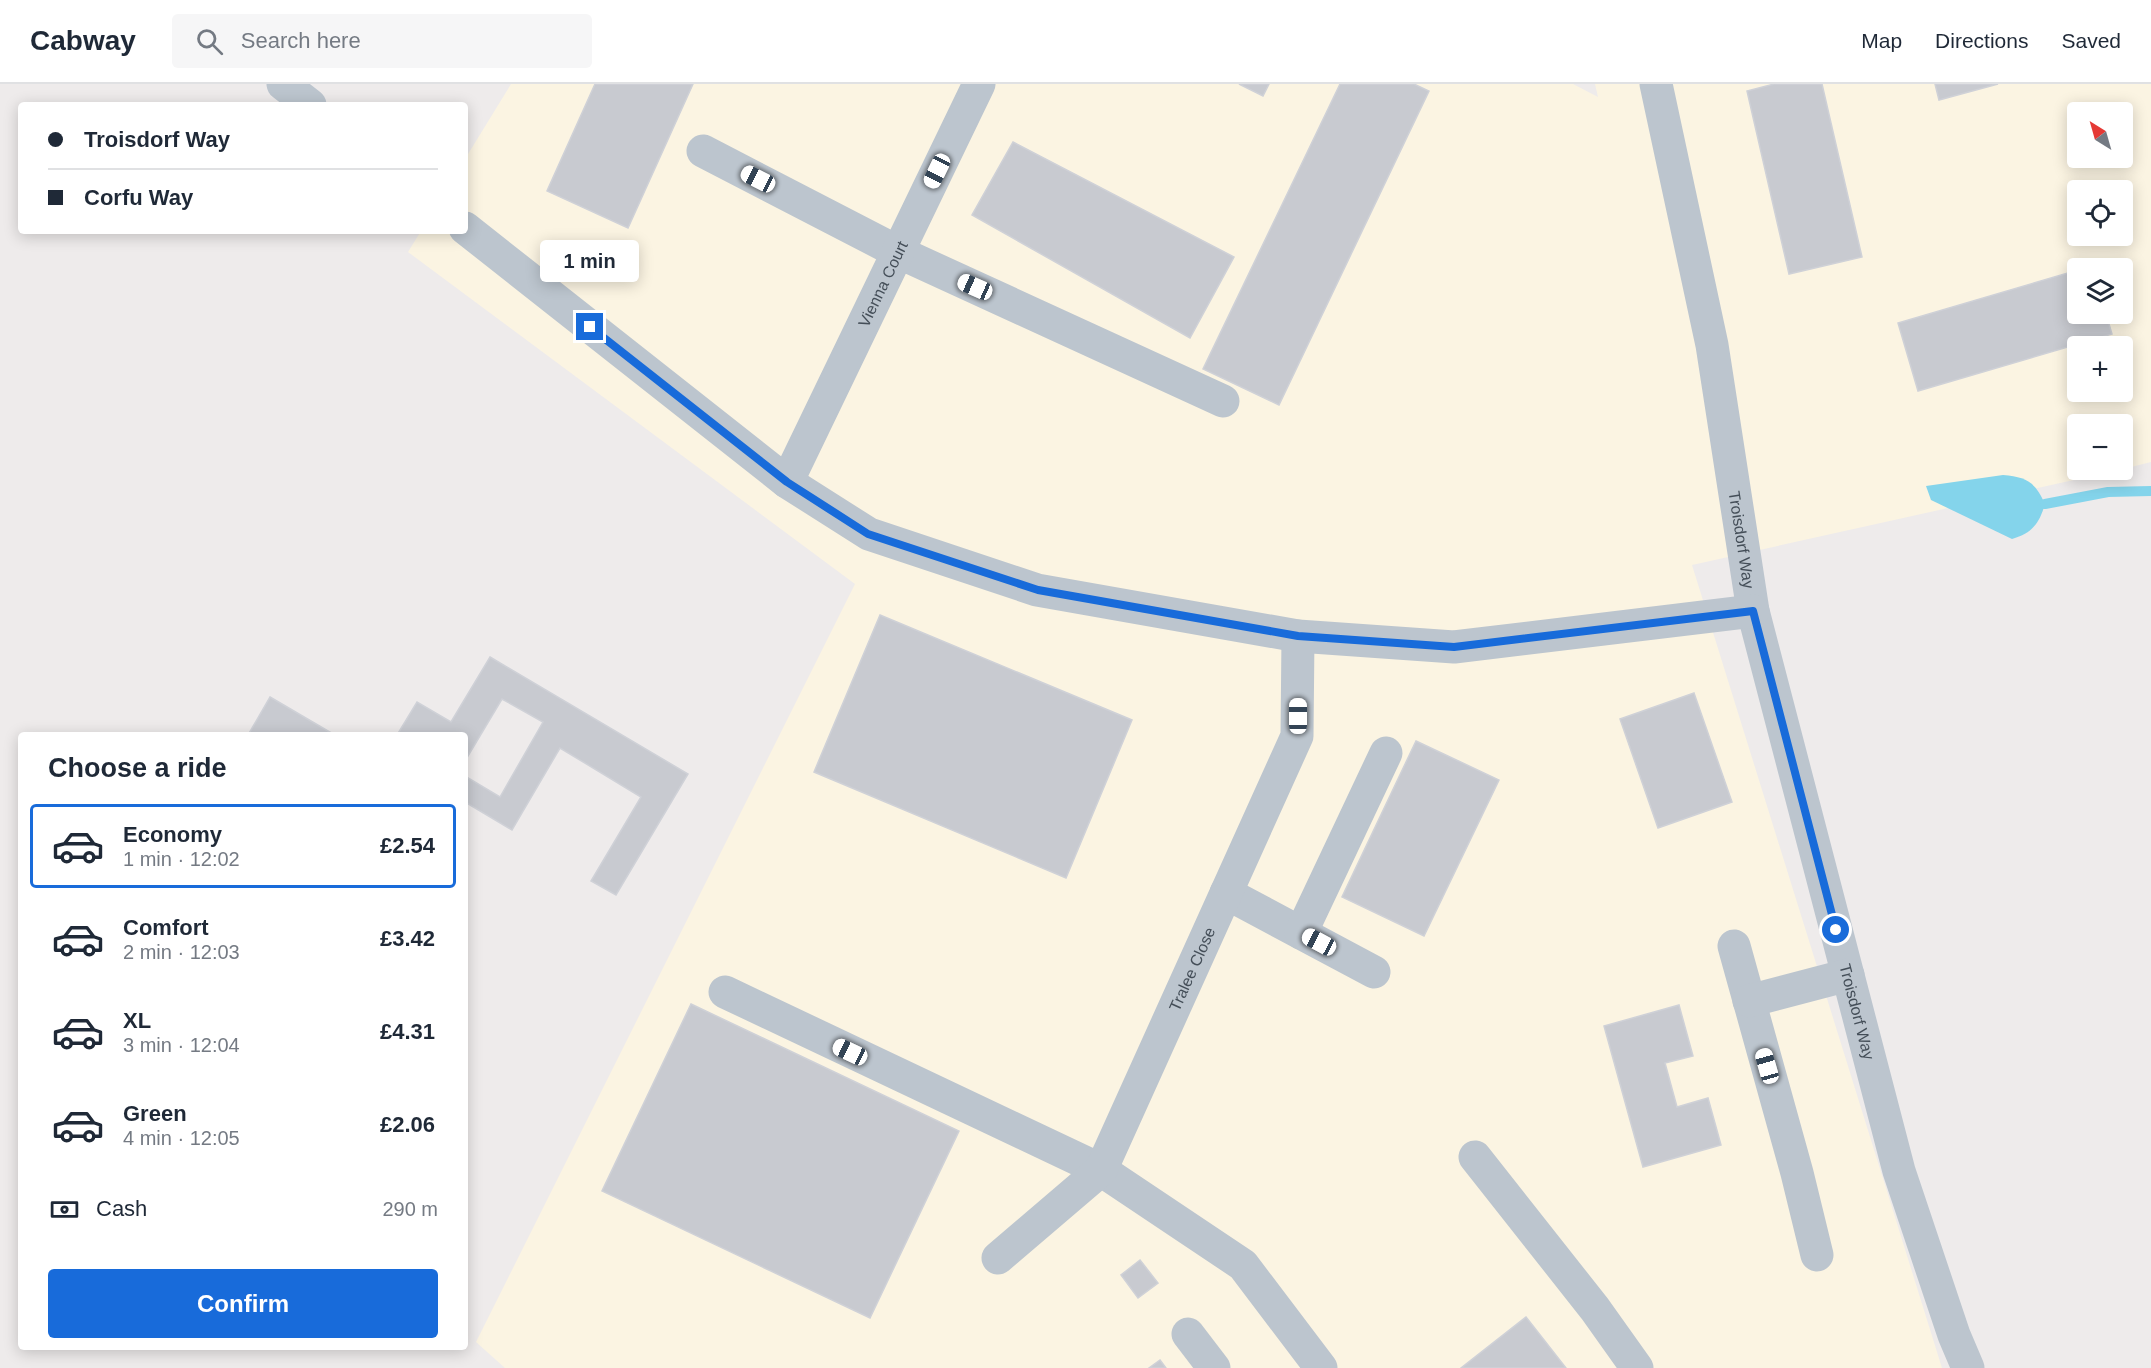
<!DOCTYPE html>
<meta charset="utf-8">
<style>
:root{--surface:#fff;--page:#f6f6f7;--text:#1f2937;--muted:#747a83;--line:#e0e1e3;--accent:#186bda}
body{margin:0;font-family:Arial,sans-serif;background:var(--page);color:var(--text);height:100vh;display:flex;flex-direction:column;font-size:22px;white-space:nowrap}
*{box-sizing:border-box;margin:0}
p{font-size:20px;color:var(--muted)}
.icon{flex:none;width:33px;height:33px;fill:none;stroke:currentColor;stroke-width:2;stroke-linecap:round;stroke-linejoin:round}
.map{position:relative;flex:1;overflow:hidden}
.details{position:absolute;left:18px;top:648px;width:450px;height:618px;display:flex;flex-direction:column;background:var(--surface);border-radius:6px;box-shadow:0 3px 15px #0003}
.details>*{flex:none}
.guide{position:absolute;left:18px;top:18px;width:450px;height:132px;border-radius:6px;box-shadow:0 3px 15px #0003;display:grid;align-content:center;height:132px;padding:0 30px;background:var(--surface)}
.needle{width:39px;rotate:323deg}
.controls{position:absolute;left:2067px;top:18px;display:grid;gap:12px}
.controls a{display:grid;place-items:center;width:66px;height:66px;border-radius:6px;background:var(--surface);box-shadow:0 3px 15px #0003;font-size:30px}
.end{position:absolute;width:27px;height:27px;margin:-14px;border:8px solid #186bda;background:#fff;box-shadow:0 0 0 3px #fff}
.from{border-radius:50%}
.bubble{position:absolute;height:42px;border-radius:6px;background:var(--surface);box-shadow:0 3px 15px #0003;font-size:20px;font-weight:800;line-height:42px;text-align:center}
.car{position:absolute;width:18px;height:36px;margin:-18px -9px;border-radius:8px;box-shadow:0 0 4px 2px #0007;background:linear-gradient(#fff 24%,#345 0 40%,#fff 0 76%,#345 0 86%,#fff 0)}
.guide b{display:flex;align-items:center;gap:21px;height:57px;font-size:22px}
.guide b+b{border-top:2px solid var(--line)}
.guide i{width:15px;height:15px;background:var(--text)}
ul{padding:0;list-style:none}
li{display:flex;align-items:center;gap:18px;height:84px;margin:0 12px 9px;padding:0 18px;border:3px solid transparent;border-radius:6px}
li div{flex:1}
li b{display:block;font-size:22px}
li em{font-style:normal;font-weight:800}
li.active{border-color:var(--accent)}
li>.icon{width:54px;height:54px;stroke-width:1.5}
h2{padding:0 30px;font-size:27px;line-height:72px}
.pay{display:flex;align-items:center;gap:15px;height:66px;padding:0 30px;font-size:22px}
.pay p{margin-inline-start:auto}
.primary-button{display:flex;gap:12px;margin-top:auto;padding:12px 30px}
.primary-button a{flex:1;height:69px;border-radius:6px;background:var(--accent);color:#fff;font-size:24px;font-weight:800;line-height:69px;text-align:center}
header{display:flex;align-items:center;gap:36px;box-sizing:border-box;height:84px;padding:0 30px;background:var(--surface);border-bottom:2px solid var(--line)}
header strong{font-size:28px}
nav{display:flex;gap:33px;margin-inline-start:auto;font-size:21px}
.search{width:420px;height:54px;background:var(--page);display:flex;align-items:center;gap:15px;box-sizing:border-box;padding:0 21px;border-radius:6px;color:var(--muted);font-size:22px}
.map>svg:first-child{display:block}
.commercial{fill:#fbf4e2;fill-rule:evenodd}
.water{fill:#84d4eb}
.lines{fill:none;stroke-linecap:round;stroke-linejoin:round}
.stream{stroke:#84d4eb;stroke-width:10}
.building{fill:#c8cad0;stroke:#cfd1d7;stroke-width:1.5}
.minor{stroke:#bcc5ce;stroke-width:33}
.route{stroke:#186bda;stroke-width:8}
.labels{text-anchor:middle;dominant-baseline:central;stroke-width:4.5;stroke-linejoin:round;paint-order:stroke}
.street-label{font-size:16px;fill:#444e58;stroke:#fff}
</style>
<header>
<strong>Cabway</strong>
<div class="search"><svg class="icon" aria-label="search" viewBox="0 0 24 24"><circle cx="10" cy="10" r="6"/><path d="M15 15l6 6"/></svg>Search here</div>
<nav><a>Map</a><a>Directions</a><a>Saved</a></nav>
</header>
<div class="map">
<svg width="2151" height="1284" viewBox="0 0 2151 1284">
<rect width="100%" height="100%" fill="#eeebeb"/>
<path class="commercial" d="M 511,0 L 1573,0 L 1598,13 L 1595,0 L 2151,0 L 2151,378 L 2123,385 L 2122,340 L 2078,340 L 2078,386 L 2119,386 L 1692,481 L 1942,1284 L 505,1284 L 476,1258 L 855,500 L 408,168 L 421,147 L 465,147 L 465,75 ZM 2078,28 L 2122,28 L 2122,74 L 2078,74 ZM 2078,106 L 2122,106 L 2122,152 L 2078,152 ZM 2078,184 L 2122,184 L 2122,230 L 2078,230 ZM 2078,262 L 2122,262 L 2122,308 L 2078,308 Z"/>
<path class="water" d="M 2003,391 C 2027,393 2035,398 2045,420 C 2039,440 2032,449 2012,455 L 1931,416 L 1926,402 Z"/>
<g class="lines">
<path class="stream" d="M 2045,420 L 2108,408 L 2151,407"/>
</g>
<g class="building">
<path d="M 595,0 L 693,0 L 628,144 L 547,107 Z"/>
<path d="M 1239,0 L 1269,0 L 1263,12 Z"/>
<path d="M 1340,0 L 1414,0 L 1429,7 L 1279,321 L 1203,285 Z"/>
<path d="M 1774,0 L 1822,0 L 1862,173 L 1789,190 L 1747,7 Z"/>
<path d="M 1935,0 L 1998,0 L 1939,16 Z"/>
<path d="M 1013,58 L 1234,173 L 1190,254 L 972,131 Z"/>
<path d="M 2078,186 L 2078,230 L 2106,230 L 2112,250 L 1918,307 L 1898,239 Z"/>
<path d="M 880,531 L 1132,636 L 1066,794 L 814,688 Z"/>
<path d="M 490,573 L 688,690 L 616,811 L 591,797 L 641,713 L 560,664 L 512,746 L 465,718 L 465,692 L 500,713 L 543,638 L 502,615 L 465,677 L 465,651 L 397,651 L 417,618 L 451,638 Z"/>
<path d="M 1694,609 L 1732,718 L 1658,744 L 1620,635 Z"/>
<path d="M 270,613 L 335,651 L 248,651 Z"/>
<path d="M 1416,657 L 1499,696 L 1424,852 L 1342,813 Z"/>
<path d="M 691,920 L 959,1047 L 870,1234 L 602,1107 Z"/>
<path d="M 1679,921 L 1693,972 L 1665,979 L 1677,1023 L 1708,1014 L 1721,1061 L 1643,1083 L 1604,942 Z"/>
<path d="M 1140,1176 L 1158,1199 L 1138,1214 L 1121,1191 Z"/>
<path d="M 1526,1233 L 1566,1284 L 1461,1284 Z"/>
<path d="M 1160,1276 L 1166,1284 L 1149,1284 Z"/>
</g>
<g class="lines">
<g class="minor">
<path d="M 283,0 L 310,21"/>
<path id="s1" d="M 1656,0 L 1712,261 L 1753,527 L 1899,1087 L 1954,1251 L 1968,1284"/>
<path d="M 703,67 L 898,168 L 1223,317"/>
<path d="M 465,144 L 787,398 L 869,450 L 1037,506 L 1298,552 L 1454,563 L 1753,527"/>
<path id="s2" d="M 787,398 L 979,0"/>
<path d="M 1226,809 L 1374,888"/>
<path d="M 1301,849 L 1386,669"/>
<path d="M 1734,862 L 1797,1089 L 1817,1171"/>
<path d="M 725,908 L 1101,1086 L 1243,1181 L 1321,1284"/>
<path d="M 1749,917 L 1848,891"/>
<path d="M 1475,1073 L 1595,1225 L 1637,1284"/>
<path id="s3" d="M 998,1174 L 1101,1086 L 1297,652 L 1298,552"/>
<path d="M 1188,1250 L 1214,1284"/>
</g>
</g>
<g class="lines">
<path class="route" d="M 590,243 L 787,398 L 868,450 L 1038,506 L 1298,552 L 1454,563 L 1753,527 L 1836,846"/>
</g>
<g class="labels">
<g class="street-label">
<text stroke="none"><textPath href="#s2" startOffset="220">Vienna Court</textPath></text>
<text stroke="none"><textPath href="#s1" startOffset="464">Troisdorf Way</textPath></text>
<text stroke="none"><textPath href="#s3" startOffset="356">Tralee Close</textPath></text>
<text stroke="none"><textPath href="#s1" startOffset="950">Troisdorf Way</textPath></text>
</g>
</g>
</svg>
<div class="controls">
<a><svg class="needle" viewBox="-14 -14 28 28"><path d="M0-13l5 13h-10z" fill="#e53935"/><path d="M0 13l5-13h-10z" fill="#747a83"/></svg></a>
<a><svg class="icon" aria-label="locate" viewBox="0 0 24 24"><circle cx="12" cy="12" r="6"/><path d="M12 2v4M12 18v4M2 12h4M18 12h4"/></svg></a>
<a><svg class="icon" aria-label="layers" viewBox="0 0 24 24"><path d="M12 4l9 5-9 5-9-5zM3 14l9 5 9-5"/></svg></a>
<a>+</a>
<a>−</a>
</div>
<i class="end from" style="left:1836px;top:846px"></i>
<i class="end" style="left:590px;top:243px"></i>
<div class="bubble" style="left:540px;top:156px;width:99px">1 min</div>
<i class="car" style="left:937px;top:87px;rotate:206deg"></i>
<i class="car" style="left:758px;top:95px;rotate:297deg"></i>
<i class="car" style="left:975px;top:203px;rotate:294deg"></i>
<i class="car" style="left:1298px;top:632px;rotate:0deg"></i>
<i class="car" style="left:1319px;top:858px;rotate:298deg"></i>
<i class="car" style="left:850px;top:968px;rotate:295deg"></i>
<i class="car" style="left:1767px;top:982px;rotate:344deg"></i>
<div class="guide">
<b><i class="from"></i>Troisdorf Way</b>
<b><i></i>Corfu Way</b>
</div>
<section class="details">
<h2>Choose a ride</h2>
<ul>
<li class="active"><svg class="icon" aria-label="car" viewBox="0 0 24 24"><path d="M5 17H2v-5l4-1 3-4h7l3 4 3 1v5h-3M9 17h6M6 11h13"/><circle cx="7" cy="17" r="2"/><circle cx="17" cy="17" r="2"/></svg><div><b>Economy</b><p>1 min · 12:02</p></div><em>£2.54</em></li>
<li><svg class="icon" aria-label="car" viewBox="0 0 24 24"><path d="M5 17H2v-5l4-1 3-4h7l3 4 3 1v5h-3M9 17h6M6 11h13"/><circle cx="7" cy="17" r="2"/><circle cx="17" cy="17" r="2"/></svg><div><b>Comfort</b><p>2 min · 12:03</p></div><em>£3.42</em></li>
<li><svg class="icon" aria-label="car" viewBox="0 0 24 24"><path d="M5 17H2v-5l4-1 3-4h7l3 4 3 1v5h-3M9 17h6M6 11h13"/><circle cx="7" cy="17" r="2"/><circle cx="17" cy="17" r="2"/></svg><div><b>XL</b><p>3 min · 12:04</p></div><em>£4.31</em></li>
<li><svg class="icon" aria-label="car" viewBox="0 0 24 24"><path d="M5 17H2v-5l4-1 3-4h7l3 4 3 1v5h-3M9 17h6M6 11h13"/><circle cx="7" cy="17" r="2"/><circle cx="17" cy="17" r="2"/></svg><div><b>Green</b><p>4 min · 12:05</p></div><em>£2.06</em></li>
</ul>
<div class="pay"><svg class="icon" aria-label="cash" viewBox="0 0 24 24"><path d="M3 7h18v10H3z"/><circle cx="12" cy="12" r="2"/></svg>Cash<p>290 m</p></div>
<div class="primary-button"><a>Confirm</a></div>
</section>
</div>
